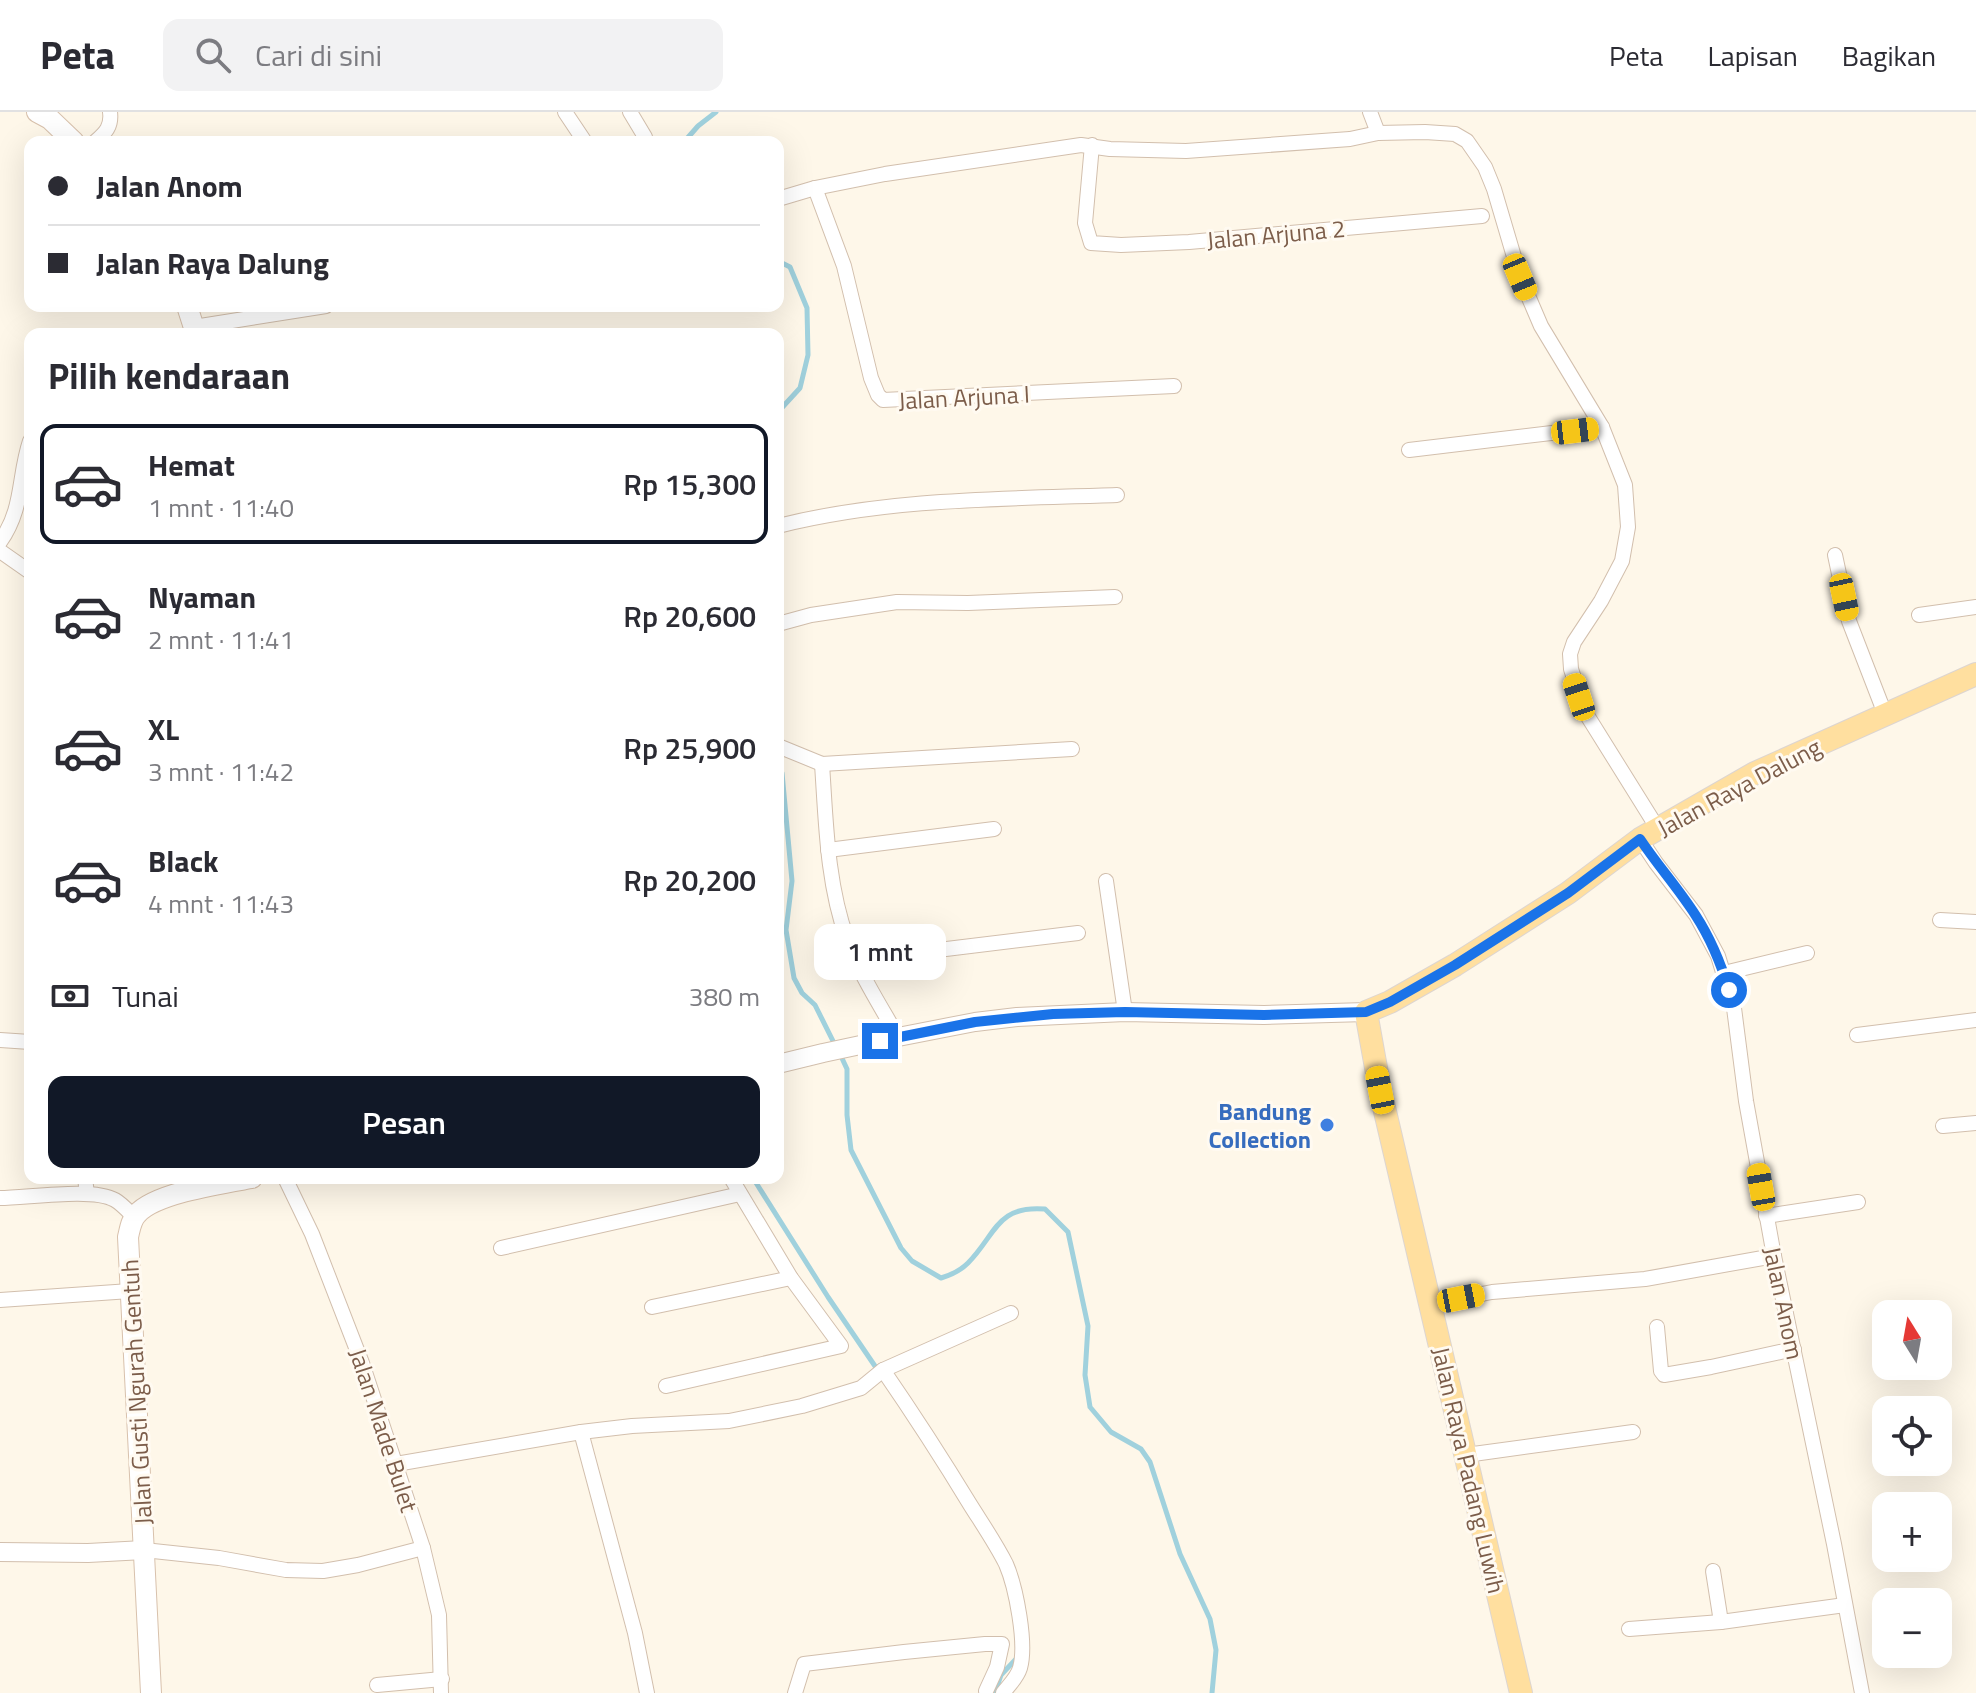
<!DOCTYPE html>
<html lang="id">
<meta charset="utf-8">
<style>
:root{--surface:#fff;--page:#f2f2f3;--text:#2b2b33;--muted:#7c7c81;--line:#e1e1e2;--accent:#111827}
body{margin:0;font-family:"Titillium Web",sans-serif;background:var(--page);color:var(--text);height:100vh;display:flex;flex-direction:column;font-size:30px;white-space:nowrap}
*{box-sizing:border-box;margin:0}
p{font-size:26px;color:var(--muted)}
.icon{flex:none;width:44px;height:44px;fill:none;stroke:currentColor;stroke-width:2;stroke-linecap:round;stroke-linejoin:round}
.map{position:relative;flex:1;overflow:hidden}
.side{position:absolute;left:24px;top:216px;width:760px;height:856px;display:flex;flex-direction:column;background:var(--surface);border-radius:16px;box-shadow:0 8px 32px #0002}
.side>*{flex:none}
.hud{position:absolute;left:24px;top:24px;width:760px;height:176px;border-radius:16px;box-shadow:0 8px 32px #0002;display:grid;align-content:center;height:176px;padding:0 24px;background:var(--surface)}
.needle{width:52px;rotate:349deg}
.buttons{position:absolute;left:1872px;top:1188px;display:grid;gap:16px}
.buttons a{display:grid;place-items:center;width:80px;height:80px;border-radius:16px;background:var(--surface);box-shadow:0 8px 32px #0002;font-size:40px}
.end{position:absolute;width:36px;height:36px;margin:-18px;border:10px solid #1a73e8;background:#fff;box-shadow:0 0 0 4px #fff}
.from{border-radius:50%}
.bubble{position:absolute;height:56px;border-radius:16px;background:var(--surface);box-shadow:0 8px 32px #0002;font-size:26px;font-weight:600;line-height:56px;text-align:center}
.car{position:absolute;width:24px;height:48px;margin:-24px -12px;border-radius:10px;box-shadow:0 0 6px 2px #0007;background:linear-gradient(#f5c518 24%,#345 0 40%,#f5c518 0 76%,#345 0 86%,#f5c518 0)}
.hud b{display:flex;align-items:center;gap:28px;height:76px;font-size:30px}
.hud b+b{border-top:2px solid var(--line)}
.hud i{width:20px;height:20px;background:var(--text)}
ul{padding:0;list-style:none}
li{display:flex;align-items:center;gap:24px;height:120px;margin:0 16px 12px;padding:0 8px;border:4px solid transparent;border-radius:16px}
li div{flex:1}
li b{display:block;font-size:30px}
li em{font-style:normal;font-weight:600}
li.on{border-color:var(--accent)}
li>.icon{width:72px;height:72px;stroke-width:1.5}
h2{padding:0 24px;font-size:36px;line-height:96px}
.pay{display:flex;align-items:center;gap:20px;height:88px;padding:0 24px;font-size:30px}
.pay p{margin-inline-start:auto}
.cta{display:flex;gap:16px;margin-top:auto;padding:16px 24px}
.cta a{flex:1;height:92px;border-radius:16px;background:var(--accent);color:#fff;font-size:32px;font-weight:600;line-height:92px;text-align:center}
header{display:flex;align-items:center;gap:48px;box-sizing:border-box;height:112px;padding:0 40px;background:var(--surface);border-bottom:2px solid var(--line)}
header strong{font-size:38px}
nav{display:flex;gap:44px;margin-inline-start:auto;font-size:28px}
.search{width:560px;height:72px;background:var(--page);display:flex;align-items:center;gap:20px;box-sizing:border-box;padding:0 28px;border-radius:16px;color:var(--muted);font-size:30px}
.map>svg:first-child{display:block}
.lines{fill:none;stroke-linecap:round;stroke-linejoin:round}
.stream{stroke:#a0d1dd;stroke-width:5}
.minor-casing{stroke:#d2bfad;stroke-width:16}
.tertiary-casing{stroke:#d2bfad;stroke-width:20}
.secondary-casing{stroke:#d8c1ac;stroke-width:22}
.primary-casing{stroke:#ddd5d0;stroke-width:24}
.minor{stroke:#fff;stroke-width:14}
.tertiary{stroke:#fff;stroke-width:18}
.secondary{stroke:#fff;stroke-width:20}
.primary{stroke:#ffdf9f;stroke-width:22}
.route{stroke:#1a73e8;stroke-width:10}
.shop-dot{fill:#3f7fe0;stroke:#fffaf1;stroke-width:3}
.labels{text-anchor:middle;dominant-baseline:central;stroke-width:6;stroke-linejoin:round;paint-order:stroke}
.street-label{font-size:24px;fill:#7c5d4a;stroke:#fffaf1}
.shop-label{font-size:24px;font-weight:bold;fill:#366cbe;stroke:#fffaf1;text-anchor:end}
</style>
<header>
<strong>Peta</strong>
<div class="search"><svg class="icon" aria-label="search" viewBox="0 0 24 24"><circle cx="10" cy="10" r="6"/><path d="M15 15l6 6"/></svg>Cari di sini</div>
<nav><a>Peta</a><a>Lapisan</a><a>Bagikan</a></nav>
</header>
<div class="map">
<svg width="1976" height="1581" viewBox="0 0 1976 1581">
<rect width="100%" height="100%" fill="#fef7e9"/>
<g class="lines">
<g class="stream">
<path d="M 684,30 L 698,14 L 716,0"/>
<path d="M 778,149 L 790,155 L 807,196 L 808,243 L 800,276 L 778,300"/>
<path d="M 778,653 L 782,661 L 792,769 L 786,818 L 794,866 L 802,881 L 815,893 L 835,933"/>
<path d="M 840,942 L 847,957 L 847,1003 L 851,1038 L 901,1136 L 912,1149 L 941,1166 C 951,1163 960,1159 968,1151 C 996,1123 996,1093 1045,1097 L 1068,1120 L 1088,1214 L 1085,1263 L 1090,1295 L 1111,1320 L 1141,1337 L 1150,1350 L 1180,1442 L 1210,1507 L 1216,1538 L 1212,1581"/>
<path d="M 753,1066 L 828,1185 L 879,1260"/>
<path d="M 995,1581 L 1001,1563 L 1016,1547"/>
</g>
<g class="minor-casing">
<g id="minor">
<path d="M 565,0 L 585,30"/>
<path d="M 630,0 L 645,25"/>
<path d="M 1370,0 L 1378,21"/>
<path d="M 95,30 C 105,21 112,15 110,0"/>
<path d="M 1092,33 L 1085,111 L 1091,131 L 1121,133 L 1189,130 L 1482,104"/>
<path d="M 815,76 L 844,154 L 871,266 L 878,283 L 883,288 L 1174,274"/>
<path d="M 778,87 L 815,76 L 885,62 L 1081,33 L 1110,37 L 1186,39 L 1350,27 L 1378,21 L 1425,20 L 1455,22 L 1467,29 L 1485,55 L 1494,77 L 1520,165 L 1541,214 L 1602,315 L 1625,373 L 1628,415 L 1622,449 L 1601,489 L 1574,530 L 1570,542 L 1571,557 L 1585,600 L 1658,717"/>
<path d="M 194,215 L 326,194"/>
<path d="M 1409,338 L 1602,315"/>
<path d="M 778,414 C 889,386 1004,387 1117,383"/>
<path d="M 0,430 C 24,396 18,365 30,329"/>
<path d="M 0,439 L 30,460"/>
<path d="M 1835,443 L 1849,509 L 1885,602"/>
<path d="M 1919,503 L 1976,495"/>
<path d="M 778,512 L 811,503 L 897,490 L 968,491 L 1115,485"/>
<path d="M 778,634 L 822,652 L 1072,637"/>
<path d="M 822,652 C 826,711 827,771 847,827 C 859,861 880,893 898,925"/>
<path d="M 1640,727 L 1656,751 L 1696,803 L 1718,844 L 1734,896 L 1746,989 L 1774,1144 L 1834,1432 L 1862,1581"/>
<path d="M 828,738 L 994,717"/>
<path d="M 1106,769 L 1125,900"/>
<path d="M 1940,808 L 1976,810"/>
<path d="M 856,848 L 1078,821"/>
<path d="M 1724,861 L 1807,841"/>
<path d="M 1857,923 L 1976,908"/>
<path d="M 0,928 L 30,930"/>
<path d="M 1943,1014 L 1976,1011"/>
<path d="M 85,1066 L 87,1082"/>
<path d="M 285,1066 L 312,1122 L 362,1251 L 423,1436 L 439,1503 L 441,1581"/>
<path d="M 0,1086 C 27,1086 93,1075 115,1088 C 122,1092 128,1099 134,1105"/>
<path d="M 1766,1104 L 1858,1090"/>
<path d="M 501,1136 L 740,1082"/>
<path d="M 0,1188 L 130,1179"/>
<path d="M 1430,1192 L 1492,1180 L 1645,1167 L 1774,1144"/>
<path d="M 652,1195 L 791,1166"/>
<path d="M 1657,1215 L 1661,1259 L 1664,1263 L 1711,1255 L 1794,1237"/>
<path d="M 883,1258 C 914,1303 943,1348 971,1394 C 983,1413 996,1432 1006,1452 C 1016,1475 1027,1532 1020,1556 C 1017,1566 1009,1573 1003,1581"/>
<path d="M 666,1274 L 841,1234 L 791,1166 L 731,1066"/>
<path d="M 581,1320 L 635,1521 L 647,1581"/>
<path d="M 1466,1343 L 1633,1320"/>
<path d="M 396,1352 L 581,1320 L 632,1314 L 729,1309 L 802,1294 L 861,1276 L 883,1258 L 1011,1201"/>
<path d="M 144,1438 L 219,1446 L 286,1458 L 323,1459 L 358,1453 L 423,1436"/>
<path d="M 1713,1459 L 1721,1510"/>
<path d="M 1629,1517 L 1721,1510 L 1845,1493"/>
<path d="M 377,1573 L 442,1567"/>
<path d="M 795,1581 L 804,1552 L 904,1540 L 985,1532 L 1002,1532 L 997,1555 L 986,1579"/>
</g>
</g>
<g class="tertiary-casing">
<g id="tertiary">
<path d="M 778,952 L 823,941 L 898,925 L 975,910 L 1017,905 L 1125,900 L 1264,903 L 1366,900"/>
<path d="M 0,1440 L 88,1441 L 144,1438"/>
</g>
</g>
<g class="secondary-casing">
<g id="secondary">
<path d="M 37,0 L 50,7 L 74,30"/>
<path d="M 187,194 L 196,222"/>
<path d="M 151,1581 L 128,1125 C 130,1117 131,1108 137,1102 C 155,1081 224,1071 252,1066"/>
</g>
</g>
<g class="primary-casing">
<path id="primary" d="M 1521,1581 L 1380,978 L 1366,900 L 1390,890 L 1455,853 L 1568,781 L 1640,727 L 1755,661 L 1976,562"/>
</g>
<use href="#minor" class="minor"/>
<use href="#tertiary" class="tertiary"/>
<use href="#secondary" class="secondary"/>
<use href="#primary" class="primary"/>
</g>
<g class="lines">
<path class="route" d="M 880,929 L 975,910 L 1053,902 L 1125,900 L 1264,903 L 1366,900 L 1390,890 L 1455,853 L 1568,781 L 1640,727 C 1658,754 1679,777 1696,804 C 1711,827 1721,852 1729,878"/>
</g>
<circle class="shop-dot" cx="1327" cy="1013" r="8"/>
<g class="labels">
<g class="street-label">
<text transform="translate(1276 122) rotate(-5)">Jalan Arjuna 2</text>
<text transform="translate(964 285) rotate(-3)">Jalan Arjuna I</text>
<text transform="translate(1739 675) rotate(-28)">Jalan Raya Dalung</text>
<text transform="translate(1784 1191) rotate(78)">Jalan Anom</text>
<text transform="translate(136 1280) rotate(-93)">Jalan Gusti Ngurah Gentuh</text>
<text transform="translate(384 1318) rotate(72)">Jalan Made Bulet</text>
<text transform="translate(1469 1358) rotate(77)">Jalan Raya Padang Luwih</text>
</g>
<g class="shop-label">
<text x="1311" y="999">Bandung<tspan x="1311" dy="28">Collection</tspan></text>
</g>
</g>
</svg>
<div class="buttons">
<a><svg class="needle" viewBox="-14 -14 28 28"><path d="M0-13l5 13h-10z" fill="#e53935"/><path d="M0 13l5-13h-10z" fill="#7c7c81"/></svg></a>
<a><svg class="icon" aria-label="locate" viewBox="0 0 24 24"><circle cx="12" cy="12" r="6"/><path d="M12 2v4M12 18v4M2 12h4M18 12h4"/></svg></a>
<a>+</a>
<a>−</a>
</div>
<i class="end from" style="left:1729px;top:878px"></i>
<i class="end" style="left:880px;top:929px"></i>
<div class="bubble" style="left:814px;top:812px;width:132px">1 mnt</div>
<i class="car" style="left:1520px;top:165px;rotate:157deg"></i>
<i class="car" style="left:1575px;top:319px;rotate:83deg"></i>
<i class="car" style="left:1844px;top:485px;rotate:168deg"></i>
<i class="car" style="left:1579px;top:585px;rotate:342deg"></i>
<i class="car" style="left:1380px;top:978px;rotate:349deg"></i>
<i class="car" style="left:1761px;top:1075px;rotate:350deg"></i>
<i class="car" style="left:1461px;top:1186px;rotate:79deg"></i>
<div class="hud">
<b><i class="from"></i>Jalan Anom</b>
<b><i></i>Jalan Raya Dalung</b>
</div>
<section class="side">
<h2>Pilih kendaraan</h2>
<ul>
<li class="on"><svg class="icon" aria-label="car" viewBox="0 0 24 24"><path d="M5 17H2v-5l4-1 3-4h7l3 4 3 1v5h-3M9 17h6M6 11h13"/><circle cx="7" cy="17" r="2"/><circle cx="17" cy="17" r="2"/></svg><div><b>Hemat</b><p>1 mnt · 11:40</p></div><em>Rp 15,300</em></li>
<li><svg class="icon" aria-label="car" viewBox="0 0 24 24"><path d="M5 17H2v-5l4-1 3-4h7l3 4 3 1v5h-3M9 17h6M6 11h13"/><circle cx="7" cy="17" r="2"/><circle cx="17" cy="17" r="2"/></svg><div><b>Nyaman</b><p>2 mnt · 11:41</p></div><em>Rp 20,600</em></li>
<li><svg class="icon" aria-label="car" viewBox="0 0 24 24"><path d="M5 17H2v-5l4-1 3-4h7l3 4 3 1v5h-3M9 17h6M6 11h13"/><circle cx="7" cy="17" r="2"/><circle cx="17" cy="17" r="2"/></svg><div><b>XL</b><p>3 mnt · 11:42</p></div><em>Rp 25,900</em></li>
<li><svg class="icon" aria-label="car" viewBox="0 0 24 24"><path d="M5 17H2v-5l4-1 3-4h7l3 4 3 1v5h-3M9 17h6M6 11h13"/><circle cx="7" cy="17" r="2"/><circle cx="17" cy="17" r="2"/></svg><div><b>Black</b><p>4 mnt · 11:43</p></div><em>Rp 20,200</em></li>
</ul>
<div class="pay"><svg class="icon" aria-label="cash" viewBox="0 0 24 24"><path d="M3 7h18v10H3z"/><circle cx="12" cy="12" r="2"/></svg>Tunai<p>380 m</p></div>
<div class="cta"><a>Pesan</a></div>
</section>
</div>
